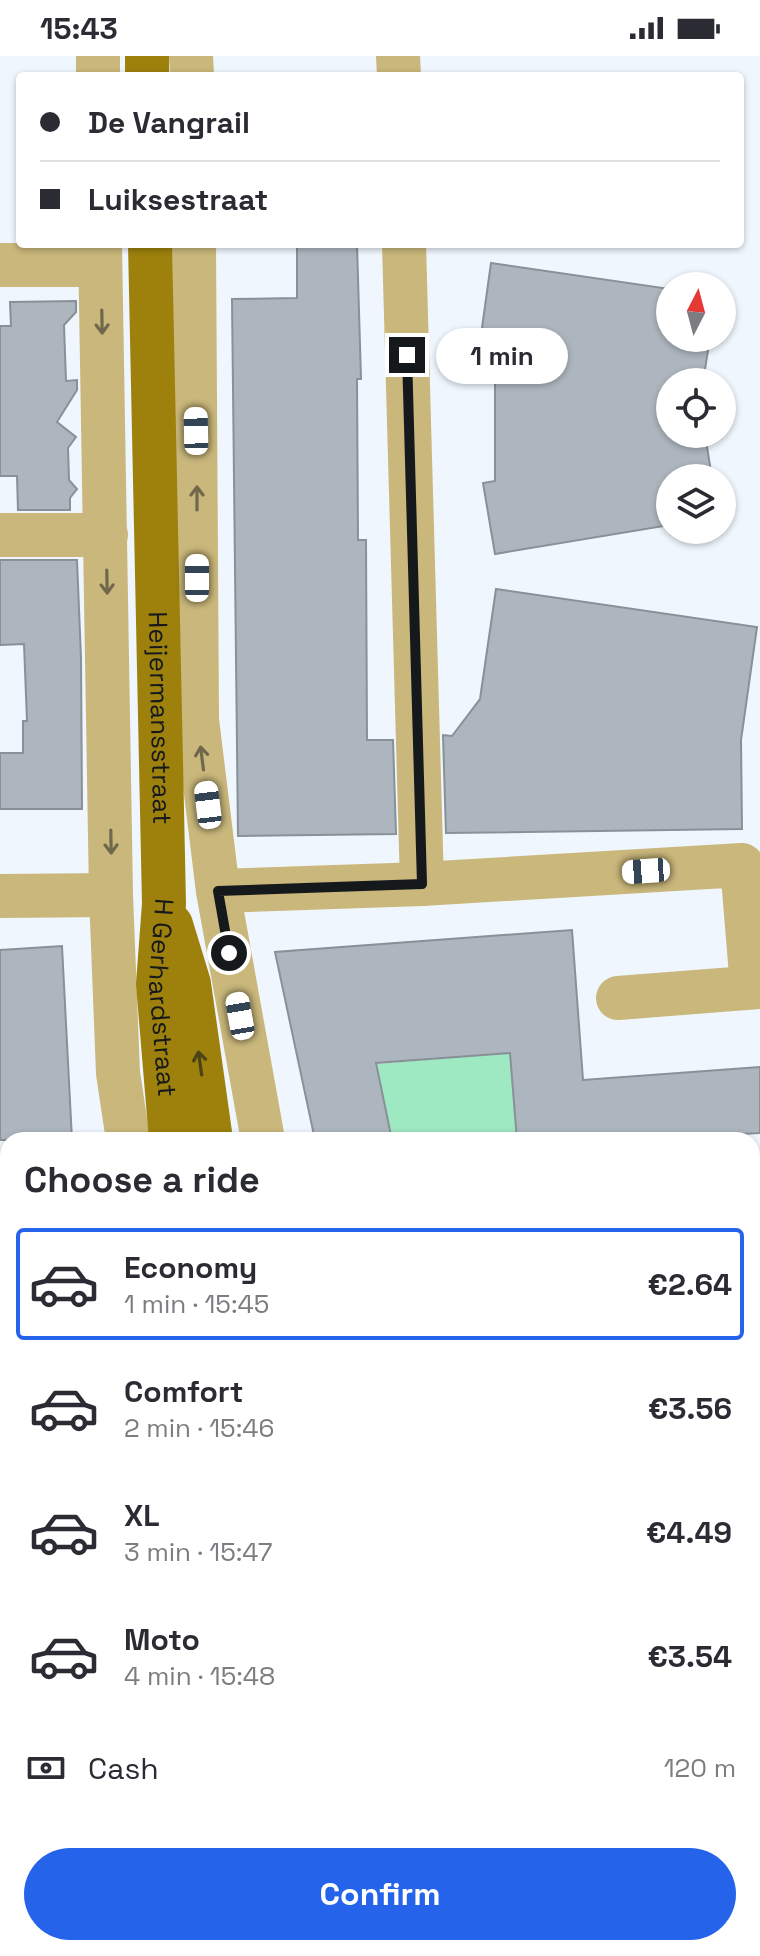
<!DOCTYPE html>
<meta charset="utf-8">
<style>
:root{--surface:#fff;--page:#f7f7f7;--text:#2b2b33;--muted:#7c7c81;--line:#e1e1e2;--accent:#2563eb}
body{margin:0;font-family:"Space Grotesk",sans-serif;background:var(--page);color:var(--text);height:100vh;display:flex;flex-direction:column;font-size:30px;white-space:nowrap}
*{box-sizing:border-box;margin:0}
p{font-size:26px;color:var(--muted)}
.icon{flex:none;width:44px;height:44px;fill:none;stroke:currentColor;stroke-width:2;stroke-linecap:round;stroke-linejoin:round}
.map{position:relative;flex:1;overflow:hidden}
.drawer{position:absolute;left:0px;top:1076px;width:760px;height:824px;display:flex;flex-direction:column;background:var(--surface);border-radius:24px 24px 0 0;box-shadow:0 2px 6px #0004}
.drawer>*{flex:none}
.hud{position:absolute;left:16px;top:16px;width:728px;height:176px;border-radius:8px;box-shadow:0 2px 6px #0004;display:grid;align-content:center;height:176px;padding:0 24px;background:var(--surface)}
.needle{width:52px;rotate:6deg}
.controls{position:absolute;left:656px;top:216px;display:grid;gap:16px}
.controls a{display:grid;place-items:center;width:80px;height:80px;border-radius:50%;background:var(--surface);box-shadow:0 2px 6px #0004;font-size:40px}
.end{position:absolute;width:36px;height:36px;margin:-18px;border:10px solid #16191c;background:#fff;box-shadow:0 0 0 4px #fff}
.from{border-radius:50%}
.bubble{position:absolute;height:56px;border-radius:28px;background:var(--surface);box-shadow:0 2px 6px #0004;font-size:26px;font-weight:800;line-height:56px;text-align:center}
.car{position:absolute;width:24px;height:48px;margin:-24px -12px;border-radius:10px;box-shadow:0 0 6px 2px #0007;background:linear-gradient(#fff 24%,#345 0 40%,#fff 0 76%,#345 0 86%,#fff 0)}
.hud b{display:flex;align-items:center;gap:28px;height:76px;font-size:30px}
.hud b+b{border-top:2px solid var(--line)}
.hud i{width:20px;height:20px;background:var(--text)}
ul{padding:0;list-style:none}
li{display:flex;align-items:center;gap:24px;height:112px;margin:0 16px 12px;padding:0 8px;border:4px solid transparent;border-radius:8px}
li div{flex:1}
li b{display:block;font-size:30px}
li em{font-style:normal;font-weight:800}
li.selected{border-color:var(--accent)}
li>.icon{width:72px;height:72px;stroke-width:1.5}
h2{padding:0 24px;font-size:36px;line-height:96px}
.pay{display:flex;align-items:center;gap:20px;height:88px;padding:0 24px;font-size:30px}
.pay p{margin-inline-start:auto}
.cta{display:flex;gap:16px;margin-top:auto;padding:16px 24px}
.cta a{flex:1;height:92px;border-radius:48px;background:var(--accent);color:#fff;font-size:32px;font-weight:800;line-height:92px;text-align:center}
.status{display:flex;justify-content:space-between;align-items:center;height:56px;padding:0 40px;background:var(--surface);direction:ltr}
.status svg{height:22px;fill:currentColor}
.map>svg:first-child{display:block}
.green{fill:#9ee9c1}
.building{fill:#adb6be;stroke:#889098;stroke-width:2}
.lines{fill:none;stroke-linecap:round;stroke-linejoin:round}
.minor{stroke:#c9b77b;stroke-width:44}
.major{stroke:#9d810c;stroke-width:44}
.oneway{stroke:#70684c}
.oneway2{stroke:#4c4316}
.route{stroke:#16191c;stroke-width:10}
.labels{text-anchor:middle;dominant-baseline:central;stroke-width:7;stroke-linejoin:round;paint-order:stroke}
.street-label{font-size:26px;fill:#16191c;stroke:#eff6fd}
</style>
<div class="status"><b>15:43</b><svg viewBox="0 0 49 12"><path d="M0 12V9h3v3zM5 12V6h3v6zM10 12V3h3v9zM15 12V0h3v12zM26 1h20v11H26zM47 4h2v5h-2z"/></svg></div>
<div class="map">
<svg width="760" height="1900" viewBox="0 0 760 1900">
<rect width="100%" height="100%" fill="#eff6fd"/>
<path class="green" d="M 510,997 L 517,1084 L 393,1084 L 376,1008 Z"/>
<g class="building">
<path d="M 297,188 L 357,188 L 361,323 L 357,323 L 358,484 L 366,484 L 367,684 L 393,684 L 396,778 L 238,780 L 232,243 L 297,242 Z"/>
<path d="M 491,207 L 670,233 L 670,282 L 710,282 L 703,326 L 670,326 L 670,378 L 705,378 L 712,422 L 670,422 L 670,469 L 495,498 L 483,427 L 495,425 L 495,281 L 481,279 Z"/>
<path d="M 76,245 L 76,256 L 64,269 L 66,325 L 77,324 L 77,334 L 57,366 L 76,381 L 68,392 L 69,424 L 77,433 L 70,442 L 70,454 L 18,454 L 17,420 L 0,420 L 0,270 L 11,270 L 10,246 Z"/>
<path d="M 0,504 L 77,504 L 81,602 L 82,753 L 0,753 L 0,697 L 23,697 L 23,665 L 27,665 L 24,588 L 0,589 Z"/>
<path d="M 496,533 L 757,571 L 741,684 L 742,773 L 446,777 L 443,679 L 452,680 L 480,643 Z"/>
<path d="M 572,874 L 583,1024 L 760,1011 L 760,1077 L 639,1084 L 517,1084 L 510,997 L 376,1007 L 392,1084 L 315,1084 L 275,896 Z"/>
<path d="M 62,890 L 72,1084 L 0,1084 L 0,894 Z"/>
</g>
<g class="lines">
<g class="minor">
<path d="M 98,0 L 98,20"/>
<path d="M 191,0 L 192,20"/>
<path d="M 398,0 L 399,20"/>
<path d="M 100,188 L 111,839 L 118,1017 L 128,1084"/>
<path d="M 194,188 L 197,664 L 218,835 L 263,1084"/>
<path d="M 404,188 L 422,828"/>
<path d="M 0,209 L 100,209"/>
<path d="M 0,479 L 106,479"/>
<path d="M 218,835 L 422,828 L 742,809 L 752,931"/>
<path d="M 0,840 L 111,839"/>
<path d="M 618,942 L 760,931"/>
<path d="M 0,1318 L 8,1317"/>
<path d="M 752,1700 L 760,1699"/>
<path d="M 0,1723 L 8,1722"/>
<path d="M 0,1838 L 8,1837"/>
<path d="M 567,1900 L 570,1892"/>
</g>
<g class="major">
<path d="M 147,0 L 147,20"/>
<path id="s1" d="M 150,188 L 164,848 L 158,928 L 171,1084"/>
<path d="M 171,869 L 189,928 L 211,1084"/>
<path d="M 369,1892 L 372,1900"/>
<path d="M 436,1892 L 439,1900"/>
</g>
</g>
<defs><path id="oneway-shaft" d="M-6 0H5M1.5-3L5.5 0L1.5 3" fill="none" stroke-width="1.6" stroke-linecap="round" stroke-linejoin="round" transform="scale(2)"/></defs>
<g class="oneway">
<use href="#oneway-shaft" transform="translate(102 266) rotate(89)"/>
<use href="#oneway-shaft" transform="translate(197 442) rotate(-90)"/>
<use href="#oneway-shaft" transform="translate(107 526) rotate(89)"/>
<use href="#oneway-shaft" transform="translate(202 702) rotate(-97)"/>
<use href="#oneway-shaft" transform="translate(111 786) rotate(89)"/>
</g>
<use class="oneway2" href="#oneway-shaft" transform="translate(200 1007) rotate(-98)"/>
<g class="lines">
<path class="route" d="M 229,897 L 218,835 L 422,828 L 407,299"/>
</g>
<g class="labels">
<g class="street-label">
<text stroke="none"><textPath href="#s1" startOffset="474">Heijermansstraat</textPath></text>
<text stroke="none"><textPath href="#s1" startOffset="754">H Gerhardstraat</textPath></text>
</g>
</g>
</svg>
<div class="controls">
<a><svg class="needle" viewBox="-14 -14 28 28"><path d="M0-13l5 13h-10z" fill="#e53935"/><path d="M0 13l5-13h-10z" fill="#7c7c81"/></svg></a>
<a><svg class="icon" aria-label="locate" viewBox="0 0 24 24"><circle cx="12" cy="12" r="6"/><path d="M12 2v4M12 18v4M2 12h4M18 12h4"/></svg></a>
<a><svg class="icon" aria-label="layers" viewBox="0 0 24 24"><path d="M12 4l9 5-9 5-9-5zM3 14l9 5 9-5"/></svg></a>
</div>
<i class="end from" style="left:229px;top:897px"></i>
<i class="end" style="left:407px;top:299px"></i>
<div class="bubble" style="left:436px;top:272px;width:132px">1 min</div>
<i class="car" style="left:196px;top:375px;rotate:359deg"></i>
<i class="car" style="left:197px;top:522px;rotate:0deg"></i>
<i class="car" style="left:208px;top:749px;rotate:353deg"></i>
<i class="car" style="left:646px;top:815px;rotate:266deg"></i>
<i class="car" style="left:240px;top:960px;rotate:350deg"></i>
<div class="hud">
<b><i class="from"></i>De Vangrail</b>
<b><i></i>Luiksestraat</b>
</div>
<section class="drawer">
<h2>Choose a ride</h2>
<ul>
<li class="selected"><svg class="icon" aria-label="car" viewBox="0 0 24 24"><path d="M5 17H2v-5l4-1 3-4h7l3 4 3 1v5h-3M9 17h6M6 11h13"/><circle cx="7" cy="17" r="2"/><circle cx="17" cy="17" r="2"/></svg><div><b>Economy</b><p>1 min · 15:45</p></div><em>€2.64</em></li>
<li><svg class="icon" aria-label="car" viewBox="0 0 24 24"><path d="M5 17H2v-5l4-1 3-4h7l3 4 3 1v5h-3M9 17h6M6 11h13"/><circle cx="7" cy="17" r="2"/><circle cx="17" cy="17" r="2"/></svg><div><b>Comfort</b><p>2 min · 15:46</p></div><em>€3.56</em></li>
<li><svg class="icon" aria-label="car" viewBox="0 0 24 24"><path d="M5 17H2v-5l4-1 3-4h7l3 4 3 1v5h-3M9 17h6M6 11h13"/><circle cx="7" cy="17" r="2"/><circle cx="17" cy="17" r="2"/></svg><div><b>XL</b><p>3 min · 15:47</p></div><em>€4.49</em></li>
<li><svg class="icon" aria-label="car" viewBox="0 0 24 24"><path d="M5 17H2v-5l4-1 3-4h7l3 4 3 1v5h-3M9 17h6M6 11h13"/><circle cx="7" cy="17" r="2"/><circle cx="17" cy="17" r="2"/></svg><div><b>Moto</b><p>4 min · 15:48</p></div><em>€3.54</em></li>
</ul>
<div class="pay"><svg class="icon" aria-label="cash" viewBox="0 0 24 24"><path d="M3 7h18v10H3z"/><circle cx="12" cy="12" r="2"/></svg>Cash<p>120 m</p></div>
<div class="cta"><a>Confirm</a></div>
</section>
</div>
